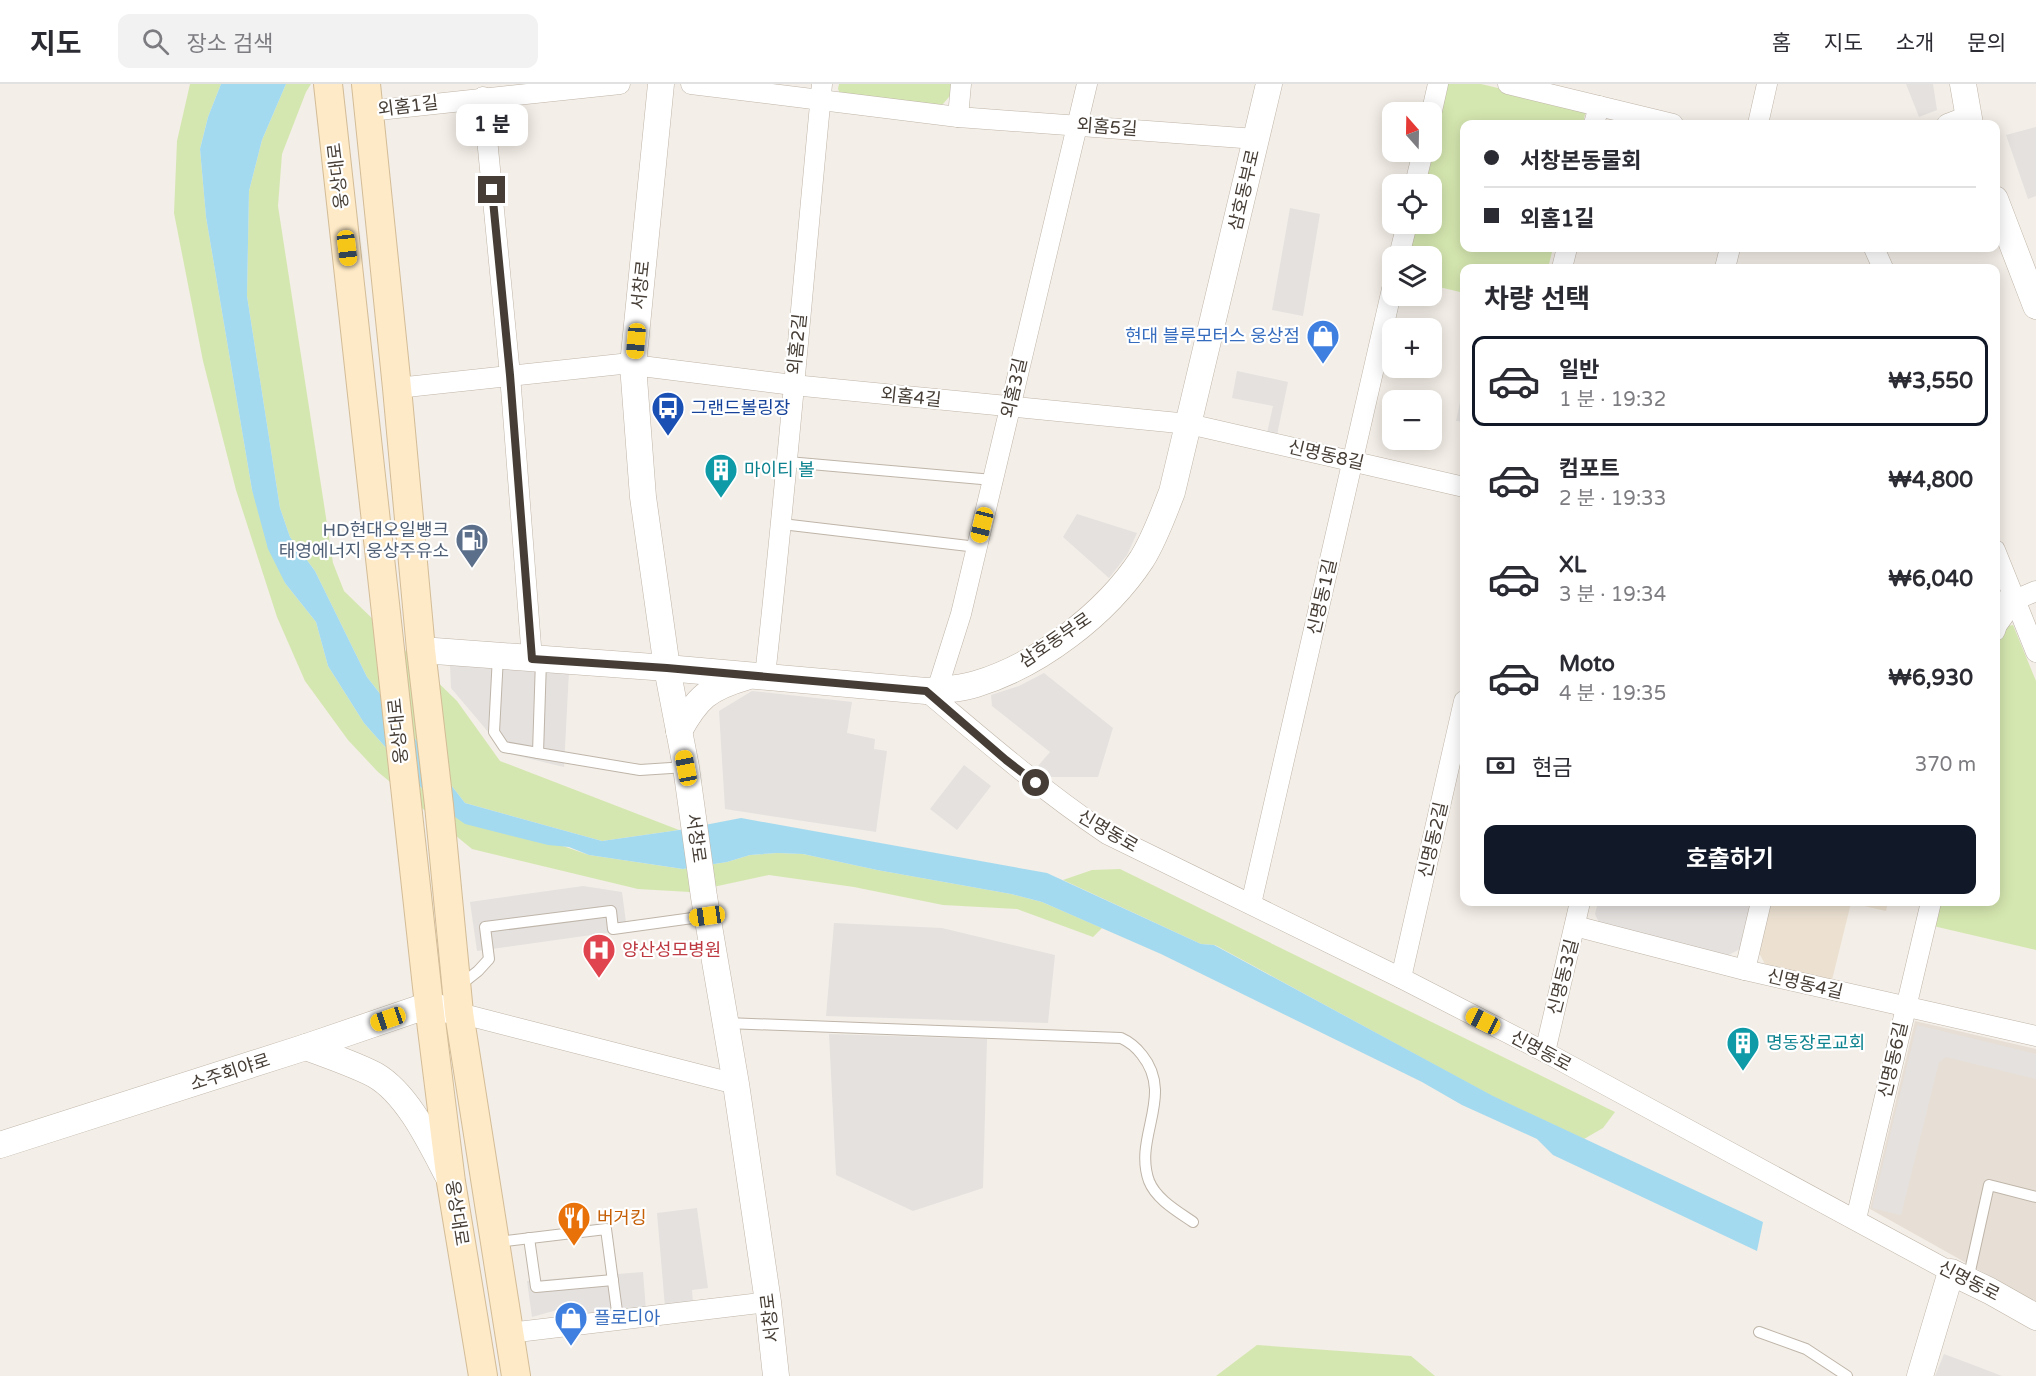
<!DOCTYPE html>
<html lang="ko">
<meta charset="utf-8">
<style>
:root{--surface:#fff;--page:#f2f2f3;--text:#2b2b33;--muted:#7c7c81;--line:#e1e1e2;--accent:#111827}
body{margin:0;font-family:"Varela Round","Noto Sans KR",sans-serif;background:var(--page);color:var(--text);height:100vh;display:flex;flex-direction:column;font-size:22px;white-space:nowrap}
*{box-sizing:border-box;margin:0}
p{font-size:20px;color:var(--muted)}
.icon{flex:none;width:33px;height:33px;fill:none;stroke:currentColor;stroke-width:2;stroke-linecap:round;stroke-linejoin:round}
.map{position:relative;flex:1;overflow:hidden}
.details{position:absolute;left:1460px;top:180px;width:540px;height:642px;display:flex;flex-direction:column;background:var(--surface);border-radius:12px;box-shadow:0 3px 15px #0003}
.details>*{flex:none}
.guide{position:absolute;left:1460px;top:36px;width:540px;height:132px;border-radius:12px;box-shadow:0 3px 15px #0003;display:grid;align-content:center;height:132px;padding:0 24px;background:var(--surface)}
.needle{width:39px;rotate:340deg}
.controls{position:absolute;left:1382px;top:18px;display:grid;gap:12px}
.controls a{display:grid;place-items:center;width:60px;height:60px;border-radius:12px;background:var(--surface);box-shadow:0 3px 15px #0003;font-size:30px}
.end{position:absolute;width:27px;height:27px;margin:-14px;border:8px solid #463e36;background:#fff;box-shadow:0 0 0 3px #fff}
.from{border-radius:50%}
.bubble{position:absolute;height:42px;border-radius:12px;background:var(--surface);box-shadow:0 3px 15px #0003;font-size:20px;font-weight:700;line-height:42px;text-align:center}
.car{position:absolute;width:18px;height:36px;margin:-18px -9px;border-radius:8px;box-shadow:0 0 4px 2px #0007;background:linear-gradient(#f5c518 24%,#345 0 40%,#f5c518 0 76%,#345 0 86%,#f5c518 0)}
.guide b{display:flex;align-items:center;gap:21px;height:57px;font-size:22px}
.guide b+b{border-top:2px solid var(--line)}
.guide i{width:15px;height:15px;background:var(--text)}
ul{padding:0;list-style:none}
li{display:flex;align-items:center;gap:18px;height:90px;margin:0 12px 9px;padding:0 12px;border:3px solid transparent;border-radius:12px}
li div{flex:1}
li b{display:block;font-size:22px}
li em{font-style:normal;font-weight:700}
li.current{border-color:var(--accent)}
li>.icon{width:54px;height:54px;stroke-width:1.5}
h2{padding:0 24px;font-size:27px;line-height:72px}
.pay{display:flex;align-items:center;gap:15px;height:66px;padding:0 24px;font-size:22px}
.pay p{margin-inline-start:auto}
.cta{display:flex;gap:12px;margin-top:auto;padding:12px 24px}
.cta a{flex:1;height:69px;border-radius:12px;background:var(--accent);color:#fff;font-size:24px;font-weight:700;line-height:69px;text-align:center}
header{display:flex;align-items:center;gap:36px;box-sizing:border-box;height:84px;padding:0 30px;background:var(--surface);border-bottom:2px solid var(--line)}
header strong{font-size:28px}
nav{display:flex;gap:33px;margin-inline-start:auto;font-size:21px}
.search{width:420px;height:54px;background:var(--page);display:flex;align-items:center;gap:15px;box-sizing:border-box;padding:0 21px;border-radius:12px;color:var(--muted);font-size:22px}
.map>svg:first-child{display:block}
.residential{fill:#e7dfd5}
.education{fill:#ece1d1}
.green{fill:#d5e7b0}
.parking{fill:#e4e1df}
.water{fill:#a3daf0}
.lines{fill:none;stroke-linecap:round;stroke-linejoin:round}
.service-casing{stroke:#bfb5a9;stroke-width:12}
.minor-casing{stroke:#bfb5a9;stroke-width:21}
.tertiary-casing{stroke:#bfb5a9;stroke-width:27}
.secondary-casing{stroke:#d3bc97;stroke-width:30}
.service{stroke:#fff;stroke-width:10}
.minor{stroke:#fff;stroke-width:20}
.tertiary{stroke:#fff;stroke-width:26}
.secondary{stroke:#feeac6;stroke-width:28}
.route{stroke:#463e36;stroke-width:8}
.labels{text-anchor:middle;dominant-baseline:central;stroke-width:4.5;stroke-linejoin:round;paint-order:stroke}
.street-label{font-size:18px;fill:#463e36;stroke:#fff}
.shop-label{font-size:18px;fill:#366cbe;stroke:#fff;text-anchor:end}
.transit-label{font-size:18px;fill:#164399;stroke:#fff;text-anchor:start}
.culture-label{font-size:18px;fill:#0d838f;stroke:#fff;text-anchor:start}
.service-label{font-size:18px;fill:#4e5e75;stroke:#fff;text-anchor:end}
.health-label{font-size:18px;fill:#be3a42;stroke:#fff;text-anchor:start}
.food-label{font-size:18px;fill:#c56008;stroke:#fff;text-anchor:start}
</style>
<header>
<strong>지도</strong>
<div class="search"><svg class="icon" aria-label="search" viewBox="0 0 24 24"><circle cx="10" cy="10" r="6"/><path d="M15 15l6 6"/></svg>장소 검색</div>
<nav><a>홈</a><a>지도</a><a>소개</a><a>문의</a></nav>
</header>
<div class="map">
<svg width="2036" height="1292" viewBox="0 0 2036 1292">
<rect width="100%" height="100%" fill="#f3eee7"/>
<path class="residential" d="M 1915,937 L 2036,965 L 2036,1218 L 1870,1125 Z"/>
<path class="education" d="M 1771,818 L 1888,818 L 1886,827 L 1851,819 L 1832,896 L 1765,880 L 1759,869 Z"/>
<g class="green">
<path d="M 190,0 L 221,0 L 208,33 L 200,65 L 206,133 L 252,406 L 285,499 L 316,538 L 328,582 L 364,639 L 434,718 L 589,771 L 683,785 L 727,778 L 750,771 L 777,769 L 803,770 L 877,786 L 1011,810 L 1042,818 L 1102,844 L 1093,853 L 1017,825 L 943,821 L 854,803 L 769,791 L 690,808 L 638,805 L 472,765 L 378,688 L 348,656 L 305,597 L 277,533 L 236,406 L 203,277 L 174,129 L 177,57 Z"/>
<path d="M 286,0 L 311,0 L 306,8 L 282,70 L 278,122 L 333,479 L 344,507 L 457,617 L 500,677 L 679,746 L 602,757 L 465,719 L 367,593 L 315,487 L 290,453 L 280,424 L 247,212 L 249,107 L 262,56 Z"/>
<path d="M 839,0 L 956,0 L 956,5 L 942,21 L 842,14 L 838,5 Z"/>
<path d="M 1447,0 L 1481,0 L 1586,25 L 1583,40 L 1464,40 L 1464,164 L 1553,164 L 1548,184 L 1464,184 L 1464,209 L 1431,201 L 1431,172 L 1406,172 L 1414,140 L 1431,140 L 1431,100 L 1423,100 Z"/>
<path d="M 2013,541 L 2036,597 L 2036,866 L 1929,841 L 1935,818 L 1995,818 L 1995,563 L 1999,544 Z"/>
<path d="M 1120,785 L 1615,1028 L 1603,1044 L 1584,1055 L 1492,1012 L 1215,861 L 1201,860 L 1063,796 L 1092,786 Z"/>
<path d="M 1257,1261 L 1411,1272 L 1435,1292 L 1216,1292 Z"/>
</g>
<g class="parking">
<path d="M 1906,0 L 1933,0 L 1937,26 L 1919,33 Z"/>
<path d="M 2036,43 L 2036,112 L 2028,115 L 2006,51 Z"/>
<path d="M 1290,124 L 1320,130 L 1303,232 L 1272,226 Z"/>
<path d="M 1237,287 L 1288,298 L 1277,351 L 1267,349 L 1273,322 L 1232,314 Z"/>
<path d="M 1464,300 L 1464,338 L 1456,337 Z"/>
<path d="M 1077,430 L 1137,449 L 1127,471 L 1109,494 L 1063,453 Z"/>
<path d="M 450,581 L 569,587 L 564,683 L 506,669 L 451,604 Z"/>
<path d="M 1044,589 L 1113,644 L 1098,693 L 1049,693 L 1038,682 L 1050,668 L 992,622 L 991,611 L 1019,602 Z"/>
<path d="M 752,607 L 852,618 L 847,649 L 875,655 L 874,665 L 887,667 L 876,748 L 725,725 L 719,627 Z"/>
<path d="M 964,681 L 991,702 L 957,746 L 930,725 Z"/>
<path d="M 583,802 L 622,808 L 627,846 L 477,867 L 470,818 Z"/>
<path d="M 1598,818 L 1751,818 L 1740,865 L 1725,873 L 1602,845 L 1595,830 Z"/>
<path d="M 834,839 L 942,844 L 1055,871 L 1048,939 L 826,932 Z"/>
<path d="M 1917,941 L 2036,970 L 2036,995 L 1946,973 L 1939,978 L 1901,1131 L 1872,1124 Z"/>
<path d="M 829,950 L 987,955 L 983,1104 L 913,1127 L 836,1091 Z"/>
<path d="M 697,1124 L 708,1204 L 692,1206 L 693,1219 L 665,1223 L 657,1129 Z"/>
<path d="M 643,1188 L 646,1226 L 570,1232 L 568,1223 L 532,1233 L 527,1197 Z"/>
<path d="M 1944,1270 L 1976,1282 L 2002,1292 L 1935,1292 Z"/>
</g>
<path class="water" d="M 221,0 L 286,0 L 262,56 L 249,107 L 247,212 L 280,424 L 290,453 L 315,487 L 367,593 L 465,719 L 602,757 L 679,746 L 741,734 L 1047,789 L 1201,860 L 1214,861 L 1493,1012 L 1763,1138 L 1757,1167 L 1553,1071 L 1537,1055 L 1462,1021 L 1422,998 L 1161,870 L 1042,818 L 1011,810 L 877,786 L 803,770 L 777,769 L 750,771 L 727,778 L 683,785 L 589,771 L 569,763 L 548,761 L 465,740 L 434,718 L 364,639 L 328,582 L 316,538 L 285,499 L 268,465 L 252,406 L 206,133 L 200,65 L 208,33 Z"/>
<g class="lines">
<g class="service-casing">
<g id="service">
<path d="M 788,378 L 993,396"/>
<path d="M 782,440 L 977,463"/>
<path d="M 498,572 L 494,648 L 504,663 L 538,669"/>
<path d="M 541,576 L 538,669 L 640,686 L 686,683"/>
<path d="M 459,902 L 478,887 L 489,875 L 485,843 L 611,827 L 613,845 L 707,832"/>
<path d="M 726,939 L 1121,954 C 1130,958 1136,963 1142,971 C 1175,1012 1133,1053 1149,1097 C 1156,1115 1177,1127 1193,1138"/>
<path d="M 529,1154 L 536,1203 L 613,1196"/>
<path d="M 497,1158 L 606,1145 L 618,1235"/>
<path d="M 1968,1196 L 1989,1101 L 2036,1113"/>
<path d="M 1759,1248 L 1806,1265 L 1847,1292"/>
</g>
</g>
<g class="minor-casing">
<g id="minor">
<path d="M 691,0 L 958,33 L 1256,55"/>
<path d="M 1508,0 L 1673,40"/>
<path d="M 483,13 L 510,291 L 532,575"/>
<path d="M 369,27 L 620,0"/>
<path d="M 1431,31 L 1438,0"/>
<path d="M 958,33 L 961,0"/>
<path d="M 1594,40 L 1599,22"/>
<path d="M 1758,40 L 1767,0"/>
<path d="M 1947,40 L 1968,32"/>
<path d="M 1415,100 L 1423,68"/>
<path d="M 1874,164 L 1883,184"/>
<path d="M 1399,172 L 1407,140"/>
<path d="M 1562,184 L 1567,164"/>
<path d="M 1725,184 L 1730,164"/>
<path d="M 397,304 L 621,280 L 633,281 L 793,301 L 1189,340 L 1464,403"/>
<path d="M 1995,466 L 2036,568"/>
<path d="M 1995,518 L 2015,516 L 2036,507"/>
<path d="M 1995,547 L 1997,541 L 2015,516"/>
<path d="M 765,592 C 787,395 803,197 822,0"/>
<path d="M 937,606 L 961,530 L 1087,0"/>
<path d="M 926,607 C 985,657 1043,707 1107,750 L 1401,894 L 1545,968 L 1951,1188"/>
<path d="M 1251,820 L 1392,205"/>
<path d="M 1575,842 L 1745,886 L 2036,952"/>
<path d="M 1745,886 L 1761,818"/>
<path d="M 1401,894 L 1464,617"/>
<path d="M 459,929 L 736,1000"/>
<path d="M 1545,968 L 1580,818"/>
<path d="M 1856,1135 L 1931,818"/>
<path d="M 509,1249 L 768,1218"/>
</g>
</g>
<g class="tertiary-casing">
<g id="tertiary">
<path d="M 661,0 L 633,281 L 643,413 L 667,584 L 686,683 L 704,813 L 736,1000 L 768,1218 L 776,1292"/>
<path d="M 1963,0 L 1970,40"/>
<path d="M 1995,115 L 2036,222"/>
<path d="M 421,566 L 667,584 L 926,607 C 943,606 960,605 976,600 C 1039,581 1106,530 1142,475 C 1155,454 1163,431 1172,408 L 1269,0"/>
<path d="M 679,647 C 697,614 708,604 746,593"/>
<path d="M 306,963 C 329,972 354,980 375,991 C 408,1010 431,1060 448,1092"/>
<path d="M 0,1061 L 306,963 L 429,921 L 448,926"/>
<path d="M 1920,1292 L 1951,1188 L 1990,1207 L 2036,1233"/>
</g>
</g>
<g class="secondary-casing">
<g id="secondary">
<path d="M 328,0 L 429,921 L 451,1098 L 483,1292"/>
<path d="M 366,0 L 397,304 L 421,566 L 439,721 L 459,929 L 516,1292"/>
</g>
</g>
<use href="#service" class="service"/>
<use href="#minor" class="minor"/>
<use href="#tertiary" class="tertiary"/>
<use href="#secondary" class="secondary"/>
</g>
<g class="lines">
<path class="route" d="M 492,106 L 510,291 L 532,575 L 667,584 L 926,607 L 1006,676 L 1036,699"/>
</g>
<defs>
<g id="shop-pin" transform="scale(1.725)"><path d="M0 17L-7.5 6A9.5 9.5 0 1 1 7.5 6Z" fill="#3f7fe0" stroke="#fff"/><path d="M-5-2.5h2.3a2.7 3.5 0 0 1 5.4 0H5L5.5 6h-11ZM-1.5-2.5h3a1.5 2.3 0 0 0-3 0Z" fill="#fff"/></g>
<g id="bus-pin" transform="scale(1.725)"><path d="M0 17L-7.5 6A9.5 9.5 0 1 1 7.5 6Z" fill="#1a4fb4" stroke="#fff"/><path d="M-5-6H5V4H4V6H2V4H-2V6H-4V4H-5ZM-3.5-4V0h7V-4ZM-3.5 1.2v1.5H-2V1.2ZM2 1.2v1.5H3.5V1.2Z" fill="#fff"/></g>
<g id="building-pin" transform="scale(1.725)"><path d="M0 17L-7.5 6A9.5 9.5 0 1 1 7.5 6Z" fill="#0f9aa8" stroke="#fff"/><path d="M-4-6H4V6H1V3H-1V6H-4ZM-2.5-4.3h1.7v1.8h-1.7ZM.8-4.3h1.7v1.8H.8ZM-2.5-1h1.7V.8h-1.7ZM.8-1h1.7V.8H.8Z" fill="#fff"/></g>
<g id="fuel-pin" transform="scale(1.725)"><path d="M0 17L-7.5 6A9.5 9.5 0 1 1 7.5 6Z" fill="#5c6f8a" stroke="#fff"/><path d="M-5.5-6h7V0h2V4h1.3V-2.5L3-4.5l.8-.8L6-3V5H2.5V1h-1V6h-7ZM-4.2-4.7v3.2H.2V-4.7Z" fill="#fff"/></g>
<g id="hospital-pin" transform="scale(1.725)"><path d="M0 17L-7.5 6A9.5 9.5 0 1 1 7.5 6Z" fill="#e0444e" stroke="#fff"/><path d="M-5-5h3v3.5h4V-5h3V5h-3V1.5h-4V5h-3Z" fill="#fff"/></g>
<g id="restaurant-pin" transform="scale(1.725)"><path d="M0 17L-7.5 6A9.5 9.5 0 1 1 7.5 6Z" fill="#e8710a" stroke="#fff"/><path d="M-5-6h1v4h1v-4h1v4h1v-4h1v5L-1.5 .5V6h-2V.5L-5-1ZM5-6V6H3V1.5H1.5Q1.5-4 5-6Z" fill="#fff"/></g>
</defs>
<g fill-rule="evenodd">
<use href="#shop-pin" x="1323" y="252"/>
<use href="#bus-pin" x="668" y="324"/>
<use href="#building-pin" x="721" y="386"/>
<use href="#fuel-pin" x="472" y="456"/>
<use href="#hospital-pin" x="599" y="866"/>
<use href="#building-pin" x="1743" y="959"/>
<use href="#restaurant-pin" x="574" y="1134"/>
<use href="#shop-pin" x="571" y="1234"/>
</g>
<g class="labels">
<g class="street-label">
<text transform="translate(408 22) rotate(-7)">외홈1길</text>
<text transform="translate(1107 43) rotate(4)">외홈5길</text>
<text transform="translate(338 92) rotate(-97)">웅상대로</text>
<text transform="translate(1244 106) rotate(-77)">삼호동부로</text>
<text transform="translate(641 201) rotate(-84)">서창로</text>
<text transform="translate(797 260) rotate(-84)">외홈2길</text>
<text transform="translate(1014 304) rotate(-77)">외홈3길</text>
<text transform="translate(911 313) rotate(6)">외홈4길</text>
<text transform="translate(1326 371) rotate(13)">신명동8길</text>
<text transform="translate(1322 513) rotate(-77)">신명동1길</text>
<text transform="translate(1055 556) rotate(-34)">삼호동부로</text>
<text transform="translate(398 647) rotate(-96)">웅상대로</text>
<text transform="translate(1108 747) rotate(30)">신명동로</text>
<text transform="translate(696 754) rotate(82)">서창로</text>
<text transform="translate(1433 756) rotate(-77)">신명동2길</text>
<text transform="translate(1563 893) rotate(-76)">신명동3길</text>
<text transform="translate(1805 900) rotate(13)">신명동4길</text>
<text transform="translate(1541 967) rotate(28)">신명동로</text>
<text transform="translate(1893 976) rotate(-77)">신명동6길</text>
<text transform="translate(230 988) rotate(-18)">소주회야로</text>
<text transform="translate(457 1129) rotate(81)">웅상대로</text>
<text transform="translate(1969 1197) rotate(27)">신명동로</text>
<text transform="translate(770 1234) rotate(-97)">서창로</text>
</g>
<g class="shop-label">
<text x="1300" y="252">현대 블루모터스 웅상점</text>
<text x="594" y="1234" text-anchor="start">플로디아</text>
</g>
<g class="transit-label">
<text x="691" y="324">그랜드볼링장</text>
</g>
<g class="culture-label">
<text x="744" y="386">마이티 볼</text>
<text x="1766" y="959">명동장로교회</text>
</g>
<g class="service-label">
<text x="449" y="446">HD현대오일뱅크<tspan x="449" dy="21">태영에너지 웅상주유소</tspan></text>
</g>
<g class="health-label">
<text x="622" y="866">양산성모병원</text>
</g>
<g class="food-label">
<text x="597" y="1134">버거킹</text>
</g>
</g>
</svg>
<div class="controls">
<a><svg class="needle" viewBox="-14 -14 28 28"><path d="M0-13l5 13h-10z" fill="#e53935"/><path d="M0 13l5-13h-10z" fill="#7c7c81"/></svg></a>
<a><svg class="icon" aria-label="locate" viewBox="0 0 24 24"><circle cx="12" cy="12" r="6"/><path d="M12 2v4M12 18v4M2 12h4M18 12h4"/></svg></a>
<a><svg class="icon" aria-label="layers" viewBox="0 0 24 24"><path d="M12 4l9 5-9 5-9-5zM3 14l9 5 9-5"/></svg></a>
<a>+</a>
<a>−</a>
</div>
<i class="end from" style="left:1036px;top:699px"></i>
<i class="end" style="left:492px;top:106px"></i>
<div class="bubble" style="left:456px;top:20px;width:72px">1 분</div>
<i class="car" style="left:347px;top:164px;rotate:173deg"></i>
<i class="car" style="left:636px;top:257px;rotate:185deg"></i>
<i class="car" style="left:982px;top:441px;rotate:194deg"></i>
<i class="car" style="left:686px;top:684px;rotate:349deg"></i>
<i class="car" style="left:707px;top:832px;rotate:262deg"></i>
<i class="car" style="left:388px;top:935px;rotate:251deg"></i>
<i class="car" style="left:1483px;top:937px;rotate:297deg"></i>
<div class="guide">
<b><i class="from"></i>서창본동물회</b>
<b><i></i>외홈1길</b>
</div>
<section class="details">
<h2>차량 선택</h2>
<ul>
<li class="current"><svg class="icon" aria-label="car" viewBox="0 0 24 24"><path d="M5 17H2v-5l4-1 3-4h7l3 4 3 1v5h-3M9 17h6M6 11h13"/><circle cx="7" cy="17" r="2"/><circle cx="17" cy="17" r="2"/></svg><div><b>일반</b><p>1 분 · 19:32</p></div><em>₩3,550</em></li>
<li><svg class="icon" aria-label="car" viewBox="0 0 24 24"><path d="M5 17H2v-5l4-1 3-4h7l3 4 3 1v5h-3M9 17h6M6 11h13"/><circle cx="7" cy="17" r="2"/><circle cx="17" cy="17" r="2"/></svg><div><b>컴포트</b><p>2 분 · 19:33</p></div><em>₩4,800</em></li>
<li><svg class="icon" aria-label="car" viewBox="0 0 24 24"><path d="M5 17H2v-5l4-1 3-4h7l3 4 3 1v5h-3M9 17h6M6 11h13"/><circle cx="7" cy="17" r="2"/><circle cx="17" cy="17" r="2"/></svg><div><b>XL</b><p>3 분 · 19:34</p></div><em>₩6,040</em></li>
<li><svg class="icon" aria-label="car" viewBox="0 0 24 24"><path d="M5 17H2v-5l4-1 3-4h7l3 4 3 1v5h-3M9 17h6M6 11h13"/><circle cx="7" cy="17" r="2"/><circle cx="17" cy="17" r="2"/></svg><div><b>Moto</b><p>4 분 · 19:35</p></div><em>₩6,930</em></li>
</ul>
<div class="pay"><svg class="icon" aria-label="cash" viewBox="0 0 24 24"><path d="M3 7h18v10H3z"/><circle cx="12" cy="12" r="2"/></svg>현금<p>370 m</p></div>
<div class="cta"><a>호출하기</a></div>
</section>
</div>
